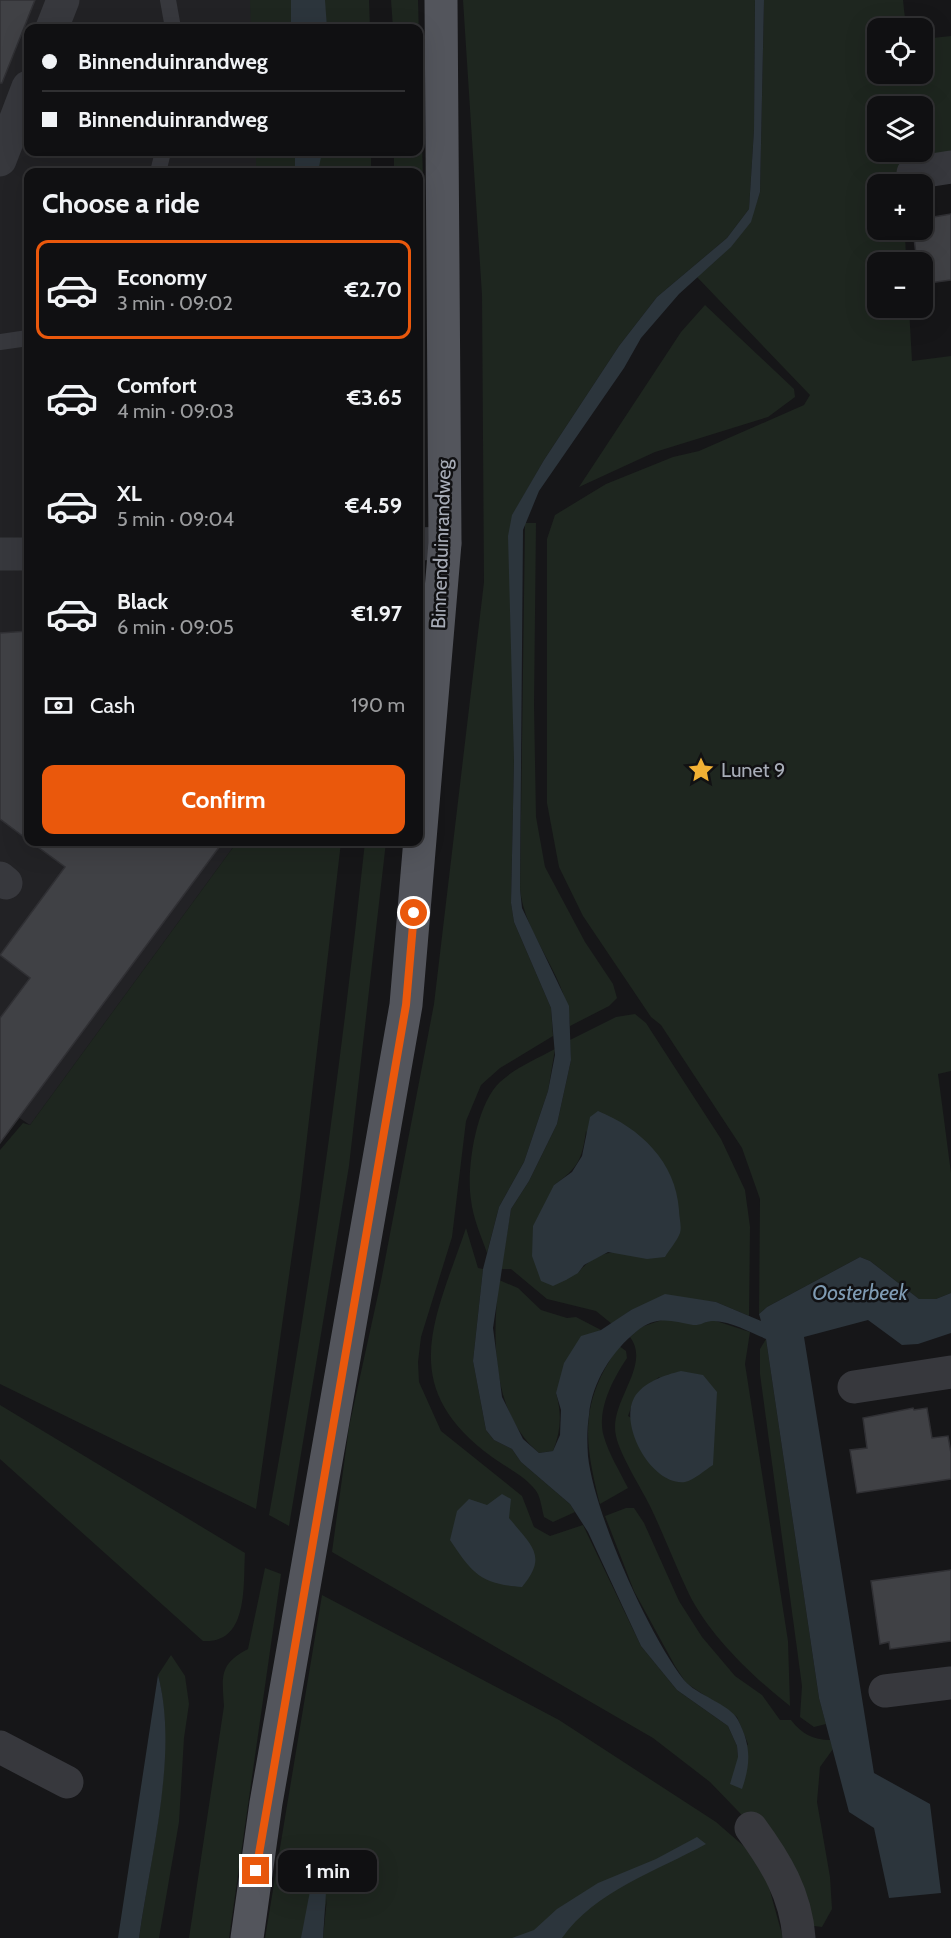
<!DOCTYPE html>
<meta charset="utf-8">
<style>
:root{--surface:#101012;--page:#19191b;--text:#f1f3f6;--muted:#9c9d9f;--line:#303032;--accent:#ea580c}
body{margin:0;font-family:Cabin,sans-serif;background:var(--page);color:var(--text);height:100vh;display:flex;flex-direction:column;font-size:22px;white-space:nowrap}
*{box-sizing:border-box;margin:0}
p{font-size:20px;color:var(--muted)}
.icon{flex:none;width:33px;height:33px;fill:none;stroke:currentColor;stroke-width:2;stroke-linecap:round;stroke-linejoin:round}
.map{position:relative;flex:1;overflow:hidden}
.panel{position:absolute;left:24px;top:168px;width:399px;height:678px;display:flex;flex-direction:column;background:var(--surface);border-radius:12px;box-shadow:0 6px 24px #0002,0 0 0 2px var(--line)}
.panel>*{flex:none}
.hud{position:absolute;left:24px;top:24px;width:399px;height:132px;border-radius:12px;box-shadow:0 6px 24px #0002,0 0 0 2px var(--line);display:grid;align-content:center;height:132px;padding:0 18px;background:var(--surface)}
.fabs{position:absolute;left:867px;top:18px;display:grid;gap:12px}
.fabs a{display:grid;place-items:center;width:66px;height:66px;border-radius:12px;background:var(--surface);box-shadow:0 6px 24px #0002,0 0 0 2px var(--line);font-size:30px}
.end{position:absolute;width:27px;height:27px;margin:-14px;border:8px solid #ea580c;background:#fff;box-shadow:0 0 0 3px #fff}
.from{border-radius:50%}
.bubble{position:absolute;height:42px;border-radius:12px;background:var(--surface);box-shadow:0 6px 24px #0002,0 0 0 2px var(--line);font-size:20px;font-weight:700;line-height:42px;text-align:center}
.hud b{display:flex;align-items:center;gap:21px;height:57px;font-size:22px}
.hud b+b{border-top:2px solid var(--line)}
.hud i{width:15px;height:15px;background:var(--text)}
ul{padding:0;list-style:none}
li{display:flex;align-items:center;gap:18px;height:99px;margin:0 12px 9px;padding:0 6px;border:3px solid transparent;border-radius:12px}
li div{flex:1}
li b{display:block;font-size:22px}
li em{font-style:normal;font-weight:700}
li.selected{border-color:var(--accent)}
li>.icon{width:54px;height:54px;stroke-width:1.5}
h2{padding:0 18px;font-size:27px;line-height:72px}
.pay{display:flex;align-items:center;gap:15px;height:66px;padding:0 18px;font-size:22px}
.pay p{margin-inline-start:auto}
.cta{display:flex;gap:12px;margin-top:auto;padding:12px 18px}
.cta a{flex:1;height:69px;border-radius:12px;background:var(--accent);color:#fff;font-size:24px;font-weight:700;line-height:69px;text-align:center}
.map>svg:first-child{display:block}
.built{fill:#222225}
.green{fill:#1e261f;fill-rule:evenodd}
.water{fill:#2c353c}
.building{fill:#404145;stroke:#303034;stroke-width:1.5}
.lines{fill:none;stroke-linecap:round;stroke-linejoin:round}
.lane{stroke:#37383d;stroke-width:16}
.street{stroke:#37383d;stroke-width:33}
.primary{stroke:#53555c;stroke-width:33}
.route{stroke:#ea580c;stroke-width:8}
.labels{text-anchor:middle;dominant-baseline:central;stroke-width:5;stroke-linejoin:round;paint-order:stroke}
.street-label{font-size:20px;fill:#a8adb8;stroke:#111113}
.poi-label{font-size:20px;fill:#a8adb8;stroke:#111113;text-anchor:start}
.water-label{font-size:21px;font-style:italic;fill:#7f9bb3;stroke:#111113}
</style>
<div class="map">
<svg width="951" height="1938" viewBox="0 0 951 1938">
<rect width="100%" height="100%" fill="#161618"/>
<path class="built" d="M 0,0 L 251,0 L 252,28 L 28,28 L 28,152 L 256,152 L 256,172 L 28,172 L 28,842 L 237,842 L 30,1125 L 0,1105 Z"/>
<g class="green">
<path d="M 250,0 L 369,0 L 370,28 L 251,28 Z"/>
<path d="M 391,0 L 418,0 L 425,252 L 419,407 L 418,172 L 394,172 L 394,152 L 418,152 L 418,28 L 393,28 Z"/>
<path d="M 463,0 L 755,0 L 754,130 L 749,209 L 727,238 L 657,297 L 619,346 L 544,460 L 512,516 L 514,761 L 511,903 L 514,922 L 551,1008 L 553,1036 L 500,1068 L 481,1085 L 466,1121 L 452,1237 L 421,1337 L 418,1362 L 419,1382 L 441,1431 L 522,1496 L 534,1527 L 550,1536 L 583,1525 L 641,1646 L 677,1690 L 728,1726 L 737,1746 L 738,1757 L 748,1744 L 737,1717 L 686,1683 L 675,1666 L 634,1591 L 605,1516 L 626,1508 L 634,1508 L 644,1523 L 679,1601 L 702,1637 L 735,1676 L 762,1695 L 780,1720 L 791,1720 C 802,1734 813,1740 830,1740 L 833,1749 L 820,1767 L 817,1802 L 830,1877 L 832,1909 L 822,1927 L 806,1925 L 765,1839 L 710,1782 L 653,1738 L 332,1552 L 349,1427 L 381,1281 L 434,1004 L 484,582 L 482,295 Z"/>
<path d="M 764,0 L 903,0 L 906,28 L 878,28 L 878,74 L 922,74 L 923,39 L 951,36 L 951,158 L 902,184 L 878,184 L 878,230 L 905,230 L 906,262 L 878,262 L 878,308 L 909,308 L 912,361 L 951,356 L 951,1071 L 938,1074 L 951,1173 L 951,1293 L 936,1299 L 919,1299 L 870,1261 L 860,1257 L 767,1307 L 759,1314 L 760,1199 L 742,1148 L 661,1025 L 651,1017 L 583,916 L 559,867 L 547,803 L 547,539 L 555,515 L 606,484 L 673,457 L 699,451 L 804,405 L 810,395 L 697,277 C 731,247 746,237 760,192 ZM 878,106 L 922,106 L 922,152 L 878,152 Z"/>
<rect x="256" y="152" width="115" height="20"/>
<path d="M 705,305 L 794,389 L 795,397 L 768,417 L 655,452 L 579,487 L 681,332 Z"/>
<path d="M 525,523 L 536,523 L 534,705 L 536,817 L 545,867 L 585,942 L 613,984 L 617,998 L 609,1006 L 570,1026 C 568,976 525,938 520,889 Z"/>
<path d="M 237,842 L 341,842 L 300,1198 L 256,1509 L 0,1384 L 0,1150 L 23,1123 L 30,1125 Z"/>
<path d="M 365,842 L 386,842 L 349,1166 L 289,1526 L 269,1515 C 310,1292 341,1067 365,842 Z"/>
<path d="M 635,1014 L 646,1023 L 721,1139 L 745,1190 L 750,1227 L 749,1316 L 716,1302 L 695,1300 L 631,1310 L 612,1324 L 596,1311 L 547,1299 L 511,1269 L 501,1269 L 511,1209 L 529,1181 L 557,1124 L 571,1060 L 570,1040 L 616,1017 ZM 586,1131 L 617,1252 C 602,1252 587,1261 578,1273 L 554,1185 C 578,1168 582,1160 586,1131 Z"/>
<path d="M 555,1049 L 548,1091 L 524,1162 L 499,1207 L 487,1253 C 481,1236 473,1218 471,1200 C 466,1170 476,1104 500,1082 C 515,1068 536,1059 555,1049 Z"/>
<path d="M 466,1228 L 478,1268 L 483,1269 L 473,1361 L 486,1430 L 494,1440 L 512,1449 L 521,1462 L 570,1504 L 575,1512 L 553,1522 L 544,1517 C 542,1510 541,1501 538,1494 C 530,1479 506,1467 492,1457 C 396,1386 434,1322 466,1228 Z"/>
<path d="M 499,1280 L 518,1288 L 541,1310 L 567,1318 L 576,1317 L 601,1330 L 597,1332 L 556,1393 C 562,1414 561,1431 553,1451 L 539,1453 C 491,1413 492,1337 499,1280 Z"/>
<path d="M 668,1318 L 695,1325 L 713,1320 L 750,1332 L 745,1364 L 788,1641 L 790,1706 C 754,1678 709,1635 689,1594 C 675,1565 664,1535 650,1506 C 641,1488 620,1455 616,1436 C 608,1402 652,1366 630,1337 L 641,1327 ZM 659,1377 L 713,1445 L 713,1465 L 628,1416 L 635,1397 Z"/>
<path d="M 766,1339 L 819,1698 L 826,1724 L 814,1727 L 800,1717 L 802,1686 L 760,1374 L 760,1349 Z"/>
<path d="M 619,1346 L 626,1351 L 627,1358 C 613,1379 596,1410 604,1437 C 609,1454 620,1472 628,1488 L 600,1504 C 584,1439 579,1404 619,1346 Z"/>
<path d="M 0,1405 L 245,1553 C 243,1585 249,1644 203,1641 L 0,1459 Z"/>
<path d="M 265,1568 L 281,1574 L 229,1938 L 189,1938 L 224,1706 C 222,1676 219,1664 248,1649 Z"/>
<path d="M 322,1595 L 559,1720 L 716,1822 L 762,1862 L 783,1938 L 323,1938 L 327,1898 L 320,1938 L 265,1938 Z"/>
<path d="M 171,1655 L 185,1676 L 189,1704 L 184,1738 L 179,1822 L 159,1938 L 139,1938 C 150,1858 178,1753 158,1675 Z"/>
</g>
<g class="water">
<path d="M 291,0 L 325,0 L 327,28 L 291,28 Z"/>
<path d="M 755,0 L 764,0 L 760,192 L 751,222 L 731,247 L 679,294 L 641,338 L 624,368 L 539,491 L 523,530 L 520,889 L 522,908 L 569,1006 L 571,1060 L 557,1124 L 529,1181 L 511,1209 L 493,1328 L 502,1397 L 523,1439 L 539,1453 L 553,1451 L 560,1435 L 561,1410 L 556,1393 L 564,1363 L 581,1336 L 601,1330 L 631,1310 L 665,1294 L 716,1302 L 761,1321 L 759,1314 L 767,1307 L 860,1257 L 870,1261 L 919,1299 L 936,1299 L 951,1293 L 951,1333 L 918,1344 L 902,1345 L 868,1320 L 804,1337 L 874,1773 L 930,1804 L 941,1893 L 889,1898 L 874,1828 L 849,1812 L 819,1698 L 766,1339 C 750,1332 732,1322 714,1321 C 707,1320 700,1326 693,1325 C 672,1321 656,1315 637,1331 C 612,1351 592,1382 589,1415 C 587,1428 587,1443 588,1456 C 594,1513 649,1635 684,1680 C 696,1695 730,1704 738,1720 C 751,1745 751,1763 742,1789 L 730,1784 L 738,1757 L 737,1746 L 728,1726 L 677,1690 L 641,1646 L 588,1532 L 570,1504 L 521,1462 L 512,1449 L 494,1440 L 486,1430 L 473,1361 L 483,1269 L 499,1207 L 524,1162 L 548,1091 L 555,1055 L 551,1008 L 514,922 L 511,903 L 514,761 L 508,536 L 512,515 L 544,460 L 619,346 L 657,297 L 727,238 L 749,209 L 754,130 Z"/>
<path d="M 295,152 L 322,152 L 318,172 L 295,172 Z"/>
<path d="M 598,1111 C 640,1128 676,1162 679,1210 C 679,1217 682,1227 680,1233 C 677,1241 669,1250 665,1257 L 647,1259 L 608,1252 L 584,1265 L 578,1273 L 566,1280 L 553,1286 L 541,1281 L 532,1256 L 533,1226 L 554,1185 L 572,1172 L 582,1156 L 590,1117 Z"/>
<path d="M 681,1371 L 703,1375 L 717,1392 L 713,1465 C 705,1470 694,1480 685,1482 C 652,1486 619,1426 634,1398 C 643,1382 665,1375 681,1371 Z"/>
<path d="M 502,1494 L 511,1499 L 509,1518 C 532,1546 548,1556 522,1587 C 480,1584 472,1573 450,1540 L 457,1511 L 469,1499 L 487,1505 Z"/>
<path d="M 158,1675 C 179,1753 150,1858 139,1938 L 118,1938 Z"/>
<path d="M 697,1837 L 706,1844 C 657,1871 595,1891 562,1938 L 512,1938 L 534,1930 L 557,1909 L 598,1883 L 656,1859 Z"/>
<path d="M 319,1889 L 326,1892 L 323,1938 L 301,1938 L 310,1891 Z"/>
</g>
<g class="building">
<path d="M 0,0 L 35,0 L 2,83 L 0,83 Z"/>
<path d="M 951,214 L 951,280 L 922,284 L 922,262 L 917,262 L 913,230 L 922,230 L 922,219 Z"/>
<path d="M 28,631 L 28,840 L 0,819 L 0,633 Z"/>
<path d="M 31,842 L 223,842 L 0,1143 L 0,1018 L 30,978 L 0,955 L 65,867 Z"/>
<path d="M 913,1408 L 914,1410 L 927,1408 L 932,1438 L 948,1436 L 951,1453 L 951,1479 L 857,1493 L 850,1450 L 867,1448 L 863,1418 Z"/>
<path d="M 951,1570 L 951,1641 L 890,1649 L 889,1642 L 880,1644 L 871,1581 Z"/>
</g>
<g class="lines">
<g class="lane">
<path d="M 168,0 L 173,28"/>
<path d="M 158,172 L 163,152"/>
<path d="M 0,342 L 28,338"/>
</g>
<g class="street">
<path d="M 52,28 L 63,0"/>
<path d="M 0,160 L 28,87"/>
<path d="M 913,173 L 951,167"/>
<path d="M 418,544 L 445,543"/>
<path d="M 0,554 L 28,554"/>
<path d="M 0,878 L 6,883"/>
<path d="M 854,1387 L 951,1372"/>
<path d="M 885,1691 L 951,1683"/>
<path d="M 0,1747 L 67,1782"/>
<path d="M 751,1828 C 776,1862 796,1895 799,1938"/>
</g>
<path class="primary" d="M 247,1938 L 266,1803 L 406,1005 L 445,543 L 441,0"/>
</g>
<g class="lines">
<path class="route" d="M 256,1871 L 406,1005 L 414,913"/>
</g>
<defs>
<g id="sight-bare" transform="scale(2.07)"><path d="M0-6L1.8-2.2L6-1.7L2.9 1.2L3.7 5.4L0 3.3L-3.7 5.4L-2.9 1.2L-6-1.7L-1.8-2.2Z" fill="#f2b134" stroke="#111113" stroke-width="2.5" paint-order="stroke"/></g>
</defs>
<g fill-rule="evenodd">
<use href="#sight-bare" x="701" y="770"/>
</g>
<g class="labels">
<g class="street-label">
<text transform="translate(441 544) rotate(-88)">Binnenduinrandweg</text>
</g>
<g class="poi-label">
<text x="721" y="770">Lunet 9</text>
</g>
<g class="water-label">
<text x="860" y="1292">Oosterbeek</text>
</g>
</g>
</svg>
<div class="fabs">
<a><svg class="icon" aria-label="locate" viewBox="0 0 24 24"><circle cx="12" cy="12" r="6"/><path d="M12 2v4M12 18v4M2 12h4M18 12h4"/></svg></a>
<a><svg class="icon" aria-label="layers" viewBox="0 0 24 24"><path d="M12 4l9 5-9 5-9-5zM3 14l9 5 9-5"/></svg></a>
<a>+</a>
<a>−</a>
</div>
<i class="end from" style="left:414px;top:913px"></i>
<i class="end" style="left:256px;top:1871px"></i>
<div class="bubble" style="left:278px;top:1850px;width:99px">1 min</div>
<div class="hud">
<b><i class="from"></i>Binnenduinrandweg</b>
<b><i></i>Binnenduinrandweg</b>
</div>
<section class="panel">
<h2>Choose a ride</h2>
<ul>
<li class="selected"><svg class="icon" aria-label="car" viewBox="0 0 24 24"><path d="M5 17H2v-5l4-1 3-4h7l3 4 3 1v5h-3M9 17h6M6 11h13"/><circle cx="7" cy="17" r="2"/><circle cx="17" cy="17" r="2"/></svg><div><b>Economy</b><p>3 min · 09:02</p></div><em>€2.70</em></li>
<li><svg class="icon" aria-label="car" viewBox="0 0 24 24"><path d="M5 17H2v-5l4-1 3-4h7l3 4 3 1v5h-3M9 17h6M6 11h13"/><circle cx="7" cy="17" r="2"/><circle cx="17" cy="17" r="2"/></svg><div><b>Comfort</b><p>4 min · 09:03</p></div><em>€3.65</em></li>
<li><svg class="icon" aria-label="car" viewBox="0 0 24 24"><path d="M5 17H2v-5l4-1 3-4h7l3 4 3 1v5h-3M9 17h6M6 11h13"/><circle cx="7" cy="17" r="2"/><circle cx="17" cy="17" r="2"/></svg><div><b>XL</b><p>5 min · 09:04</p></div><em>€4.59</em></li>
<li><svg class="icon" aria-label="car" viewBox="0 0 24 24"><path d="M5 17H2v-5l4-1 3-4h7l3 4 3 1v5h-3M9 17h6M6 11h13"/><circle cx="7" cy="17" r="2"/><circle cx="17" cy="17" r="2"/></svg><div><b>Black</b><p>6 min · 09:05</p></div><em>€1.97</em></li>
</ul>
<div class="pay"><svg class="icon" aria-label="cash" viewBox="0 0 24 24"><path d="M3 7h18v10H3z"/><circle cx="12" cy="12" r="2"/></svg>Cash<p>190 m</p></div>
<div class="cta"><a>Confirm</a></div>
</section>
</div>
